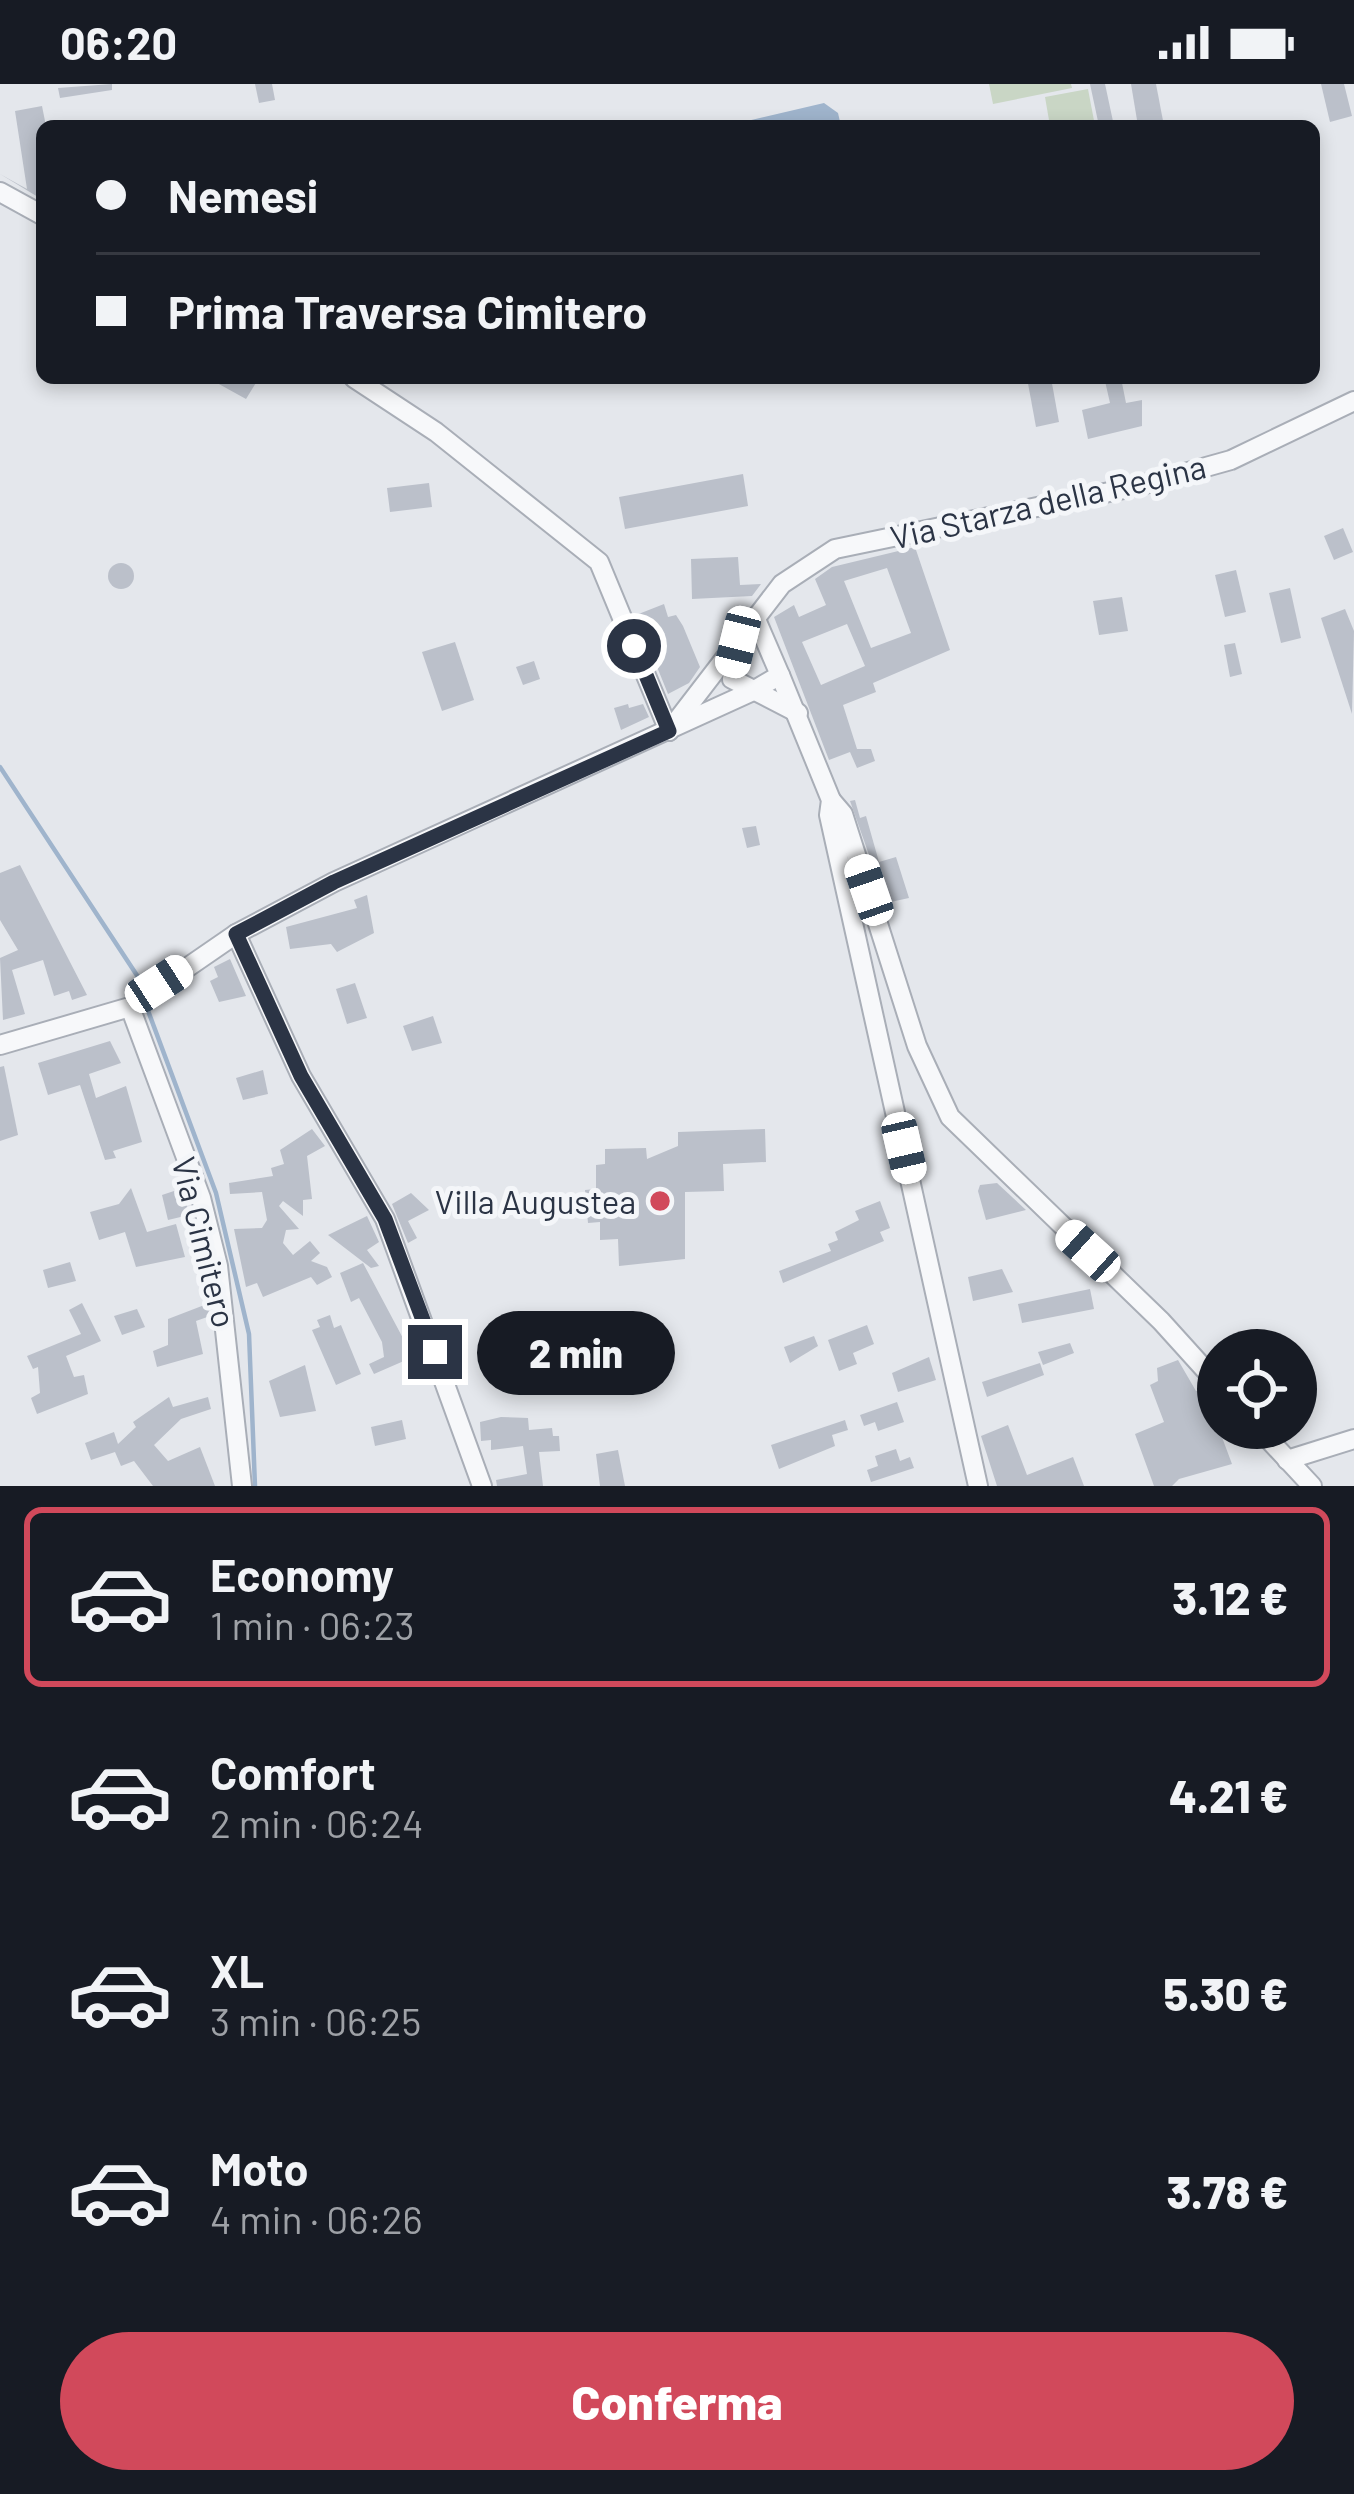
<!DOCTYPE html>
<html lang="it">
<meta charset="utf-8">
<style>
:root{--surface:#171b24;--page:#20242c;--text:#f1f3f6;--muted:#9ea1a6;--line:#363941;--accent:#d1495b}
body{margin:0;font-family:Barlow,sans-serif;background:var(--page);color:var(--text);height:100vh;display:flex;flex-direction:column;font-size:45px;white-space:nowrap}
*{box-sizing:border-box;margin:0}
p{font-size:39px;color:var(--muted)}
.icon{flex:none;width:66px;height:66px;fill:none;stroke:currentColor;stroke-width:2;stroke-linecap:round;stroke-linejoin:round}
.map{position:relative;height:1402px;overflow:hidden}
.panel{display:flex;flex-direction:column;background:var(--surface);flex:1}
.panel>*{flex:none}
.top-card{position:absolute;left:36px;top:36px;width:1284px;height:264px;border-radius:18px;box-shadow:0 6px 18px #0003;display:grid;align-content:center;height:264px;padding:0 60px;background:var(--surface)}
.controls{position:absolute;left:1197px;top:1245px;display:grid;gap:24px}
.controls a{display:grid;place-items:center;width:120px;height:120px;border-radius:50%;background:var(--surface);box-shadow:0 6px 18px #0003;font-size:60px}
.end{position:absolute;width:54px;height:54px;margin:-27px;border:15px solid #2b3445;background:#fff;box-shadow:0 0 0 6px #fff}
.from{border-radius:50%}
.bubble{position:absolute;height:84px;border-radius:42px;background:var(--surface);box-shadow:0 6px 18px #0003;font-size:39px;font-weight:800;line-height:84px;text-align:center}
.car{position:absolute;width:36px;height:72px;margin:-36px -18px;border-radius:15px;box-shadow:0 0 9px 3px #0007;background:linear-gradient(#fff 24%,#345 0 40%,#fff 0 76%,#345 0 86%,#fff 0)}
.top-card b{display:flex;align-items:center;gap:42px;height:114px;font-size:45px}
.top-card b+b{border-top:3px solid var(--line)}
.top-card i{width:30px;height:30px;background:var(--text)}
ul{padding:21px 0 0;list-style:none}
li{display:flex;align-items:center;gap:36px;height:180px;margin:0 24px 18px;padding:0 36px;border:6px solid transparent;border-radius:18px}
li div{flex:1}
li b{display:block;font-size:45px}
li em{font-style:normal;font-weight:800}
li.current{border-color:var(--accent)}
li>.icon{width:108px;height:108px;stroke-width:1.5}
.button{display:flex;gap:24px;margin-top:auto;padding:24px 60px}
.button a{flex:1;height:138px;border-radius:72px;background:var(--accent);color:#fff;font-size:48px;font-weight:800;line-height:138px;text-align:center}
.status{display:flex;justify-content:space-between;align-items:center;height:84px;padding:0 60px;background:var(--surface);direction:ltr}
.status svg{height:33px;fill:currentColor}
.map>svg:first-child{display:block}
.green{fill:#c9d6c5}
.water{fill:#9fb4cc}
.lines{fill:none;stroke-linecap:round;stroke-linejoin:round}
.stream{stroke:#9fb4cc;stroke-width:4.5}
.building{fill:#bbc0ca;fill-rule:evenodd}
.minor-casing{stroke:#a9aeb7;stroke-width:22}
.minor{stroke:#f7f8fa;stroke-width:18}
.route{stroke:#2b3445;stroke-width:15}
.poi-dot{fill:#d1495b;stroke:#f4f6f9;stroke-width:4.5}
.labels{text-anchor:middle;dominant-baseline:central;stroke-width:10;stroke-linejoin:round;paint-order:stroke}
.street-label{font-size:33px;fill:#2b3445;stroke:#f4f6f9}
.poi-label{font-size:33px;fill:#2b3445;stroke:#f4f6f9;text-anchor:end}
</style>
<div class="status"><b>06:20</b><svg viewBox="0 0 49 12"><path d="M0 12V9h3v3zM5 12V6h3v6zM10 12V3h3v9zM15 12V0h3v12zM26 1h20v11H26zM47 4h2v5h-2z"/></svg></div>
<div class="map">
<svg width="1354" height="1402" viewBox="0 0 1354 1402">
<rect width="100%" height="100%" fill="#e4e7ec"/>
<g class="green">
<path d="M 989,0 L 1071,0 L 1072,4 L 993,20 Z"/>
<path d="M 1088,5 L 1095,42 L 1050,42 L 1045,13 Z"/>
</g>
<path class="water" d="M 824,19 L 838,29 L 841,42 L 726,42 Z"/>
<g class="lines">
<g class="stream">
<path d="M 0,683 L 142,899"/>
<path d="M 147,924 L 216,1109 L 249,1250 L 255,1402"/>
</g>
</g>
<g class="building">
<path d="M 112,0 L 112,6 L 60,14 L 58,4 Z"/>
<path d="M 255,0 L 272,0 L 275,16 L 259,19 Z"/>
<path d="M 1090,0 L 1105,0 L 1114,42 L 1099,42 Z"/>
<path d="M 1131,0 L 1156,0 L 1164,42 L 1138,42 Z"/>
<path d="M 1321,0 L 1344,0 L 1352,32 L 1330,38 Z"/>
<path d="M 42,22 L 46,42 L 38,113 L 0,90 L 27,105 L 15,27 Z"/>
<path d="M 208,294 L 259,294 L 246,315 Z"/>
<path d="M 1027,294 L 1051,294 L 1059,338 L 1036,343 Z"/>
<path d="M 1121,294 L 1126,319 L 1142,316 L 1142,342 L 1088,355 L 1082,326 L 1110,319 L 1105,297 Z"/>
<path d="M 743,390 L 748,422 L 625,445 L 619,413 Z"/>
<path d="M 429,399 L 432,423 L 390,428 L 387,404 Z"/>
<path d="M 1343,444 L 1353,468 L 1334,476 L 1324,452 Z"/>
<path d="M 915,463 L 950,566 L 873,599 L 876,608 L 843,621 L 857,665 L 871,665 L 875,677 L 857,684 L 850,668 L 829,676 L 774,533 L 794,521 L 799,533 L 826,521 L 815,495 L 832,483 ZM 887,484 L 911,549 L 871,564 L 844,497 ZM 847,540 L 865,582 L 821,601 L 802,558 Z"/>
<path d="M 738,473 L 740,501 L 761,500 L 752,512 L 692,515 L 691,475 Z"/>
<circle cx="121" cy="492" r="13"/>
<path d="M 1236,486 L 1246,528 L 1225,533 L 1215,491 Z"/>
<path d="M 1290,504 L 1301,554 L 1281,559 L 1269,509 Z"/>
<path d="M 1122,513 L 1128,547 L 1099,551 L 1093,517 Z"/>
<path d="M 664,520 L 668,533 L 676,531 L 683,542 L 700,583 L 689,599 L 668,610 L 636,531 Z"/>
<path d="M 1345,525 L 1354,547 L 1352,630 L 1321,534 Z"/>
<path d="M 455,558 L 474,616 L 442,627 L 422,568 Z"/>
<path d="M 1235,559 L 1242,590 L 1230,593 L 1224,561 Z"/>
<path d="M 534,577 L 540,595 L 523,601 L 516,583 Z"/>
<path d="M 628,620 L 629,624 L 643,620 L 649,633 L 621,646 L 614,624 Z"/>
<path d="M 855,716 L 860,734 L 866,732 L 879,778 L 896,773 L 909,814 L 886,819 L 850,717 Z"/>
<path d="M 756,742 L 760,761 L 747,764 L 742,744 Z"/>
<path d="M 20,781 L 87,911 L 72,916 L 69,907 L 54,912 L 43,876 L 12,886 L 25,930 L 3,936 L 0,874 L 18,866 L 0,836 L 0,789 Z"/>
<path d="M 367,811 L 374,849 L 337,868 L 331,860 L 290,865 L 286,843 L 357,824 L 354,816 Z"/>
<path d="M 230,875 L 246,912 L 219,918 L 210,897 L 218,893 L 214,883 Z"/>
<path d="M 355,899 L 367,934 L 347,940 L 336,905 Z"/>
<path d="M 433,932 L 442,959 L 412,967 L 403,942 Z"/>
<path d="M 110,957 L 121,979 L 89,990 L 96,1014 L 126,1002 L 142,1058 L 113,1067 L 116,1074 L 105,1076 L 80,1001 L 48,1011 L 38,979 Z"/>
<path d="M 4,982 L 18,1051 L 0,1057 L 0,983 Z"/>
<path d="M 263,986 L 268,1010 L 243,1016 L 236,994 Z"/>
<path d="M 312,1045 L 325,1062 L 307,1072 L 312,1115 L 303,1116 L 303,1132 L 283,1117 L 279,1122 L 299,1145 L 286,1146 L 283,1159 L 293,1171 L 310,1157 L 320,1169 L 311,1177 L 327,1183 L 332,1193 L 317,1201 L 311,1193 L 263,1213 L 257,1199 L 246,1203 L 234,1145 L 262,1144 L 267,1136 L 262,1108 L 230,1110 L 229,1099 L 273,1092 L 271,1084 L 284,1080 L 280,1066 Z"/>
<path d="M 765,1045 L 766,1078 L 723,1080 L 724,1107 L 685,1108 L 685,1175 L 619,1182 L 618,1155 L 600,1156 L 600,1138 L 588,1139 L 585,1106 L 596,1105 L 596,1081 L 605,1080 L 605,1065 L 646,1064 L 647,1075 L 678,1062 L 678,1048 Z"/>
<path d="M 997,1099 L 1026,1126 L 986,1136 L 978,1107 L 980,1101 Z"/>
<path d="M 131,1104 L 147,1148 L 176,1140 L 185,1173 L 136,1183 L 125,1148 L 99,1156 L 90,1128 L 119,1120 Z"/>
<path d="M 183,1104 L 189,1131 L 168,1136 L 162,1111 Z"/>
<path d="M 411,1109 L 429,1126 L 408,1137 L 417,1154 L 408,1159 L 392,1120 Z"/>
<path d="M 880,1117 L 890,1144 L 880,1148 L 884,1157 L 783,1199 L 779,1187 L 831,1167 L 828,1160 L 838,1156 L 835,1148 L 859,1136 L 855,1127 Z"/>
<path d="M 367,1132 L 379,1158 L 367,1166 L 379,1182 L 371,1184 L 328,1151 Z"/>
<path d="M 70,1178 L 76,1197 L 48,1204 L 43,1186 Z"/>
<path d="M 363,1179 L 413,1273 L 374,1290 L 369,1280 L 384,1273 L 382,1258 L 359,1214 L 351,1218 L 340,1189 Z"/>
<path d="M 1002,1185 L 1013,1208 L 973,1217 L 968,1193 Z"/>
<path d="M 1090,1205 L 1094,1225 L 1022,1239 L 1018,1220 Z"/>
<path d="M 82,1219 L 101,1257 L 66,1272 L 74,1293 L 84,1291 L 88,1310 L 37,1330 L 31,1314 L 40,1309 L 38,1283 L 33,1285 L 27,1272 L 81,1250 L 69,1226 Z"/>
<path d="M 207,1220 L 210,1232 L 196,1237 L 203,1270 L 157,1283 L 153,1267 L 168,1261 L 168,1235 Z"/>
<path d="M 137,1225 L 145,1243 L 122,1251 L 114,1232 Z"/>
<path d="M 330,1231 L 334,1244 L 341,1241 L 361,1290 L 336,1301 L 312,1246 L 320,1243 L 317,1236 Z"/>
<path d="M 867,1241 L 874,1260 L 853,1269 L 857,1280 L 839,1287 L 828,1256 Z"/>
<path d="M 814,1252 L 818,1262 L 790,1279 L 784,1263 Z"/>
<path d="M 1070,1259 L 1074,1269 L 1043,1281 L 1038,1268 Z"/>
<path d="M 528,1268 L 532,1282 L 509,1288 L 505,1273 Z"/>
<path d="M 929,1273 L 936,1296 L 898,1308 L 892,1289 Z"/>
<path d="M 1178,1276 L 1196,1307 L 1204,1305 L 1232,1380 L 1179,1395 L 1172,1402 L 1154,1402 L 1135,1350 L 1164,1338 L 1150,1301 L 1158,1297 L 1157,1284 Z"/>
<path d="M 1040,1279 L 1044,1291 L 987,1313 L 982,1298 Z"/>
<path d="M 305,1281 L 316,1327 L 280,1333 L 269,1297 Z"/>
<path d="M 567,1281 L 570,1294 L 537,1301 L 535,1287 Z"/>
<path d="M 634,1284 L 636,1293 L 599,1302 L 597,1291 Z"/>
<path d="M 169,1313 L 173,1323 L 208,1313 L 211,1325 L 181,1335 L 154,1361 L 168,1377 L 200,1363 L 215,1402 L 153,1402 L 134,1377 L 121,1382 L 115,1368 L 91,1376 L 85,1359 L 114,1348 L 118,1360 L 136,1343 L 133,1338 Z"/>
<path d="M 897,1318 L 904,1338 L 878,1347 L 875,1338 L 864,1342 L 860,1331 Z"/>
<path d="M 501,1333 L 528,1334 L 529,1346 L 552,1344 L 553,1352 L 559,1352 L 560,1367 L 539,1368 L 543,1402 L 497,1402 L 496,1396 L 527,1390 L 523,1362 L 491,1366 L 491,1356 L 481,1357 L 480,1338 Z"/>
<path d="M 402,1336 L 406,1355 L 375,1362 L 371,1343 Z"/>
<path d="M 845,1336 L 848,1346 L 832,1351 L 835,1362 L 779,1385 L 771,1361 Z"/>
<path d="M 1008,1341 L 1027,1391 L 1073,1373 L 1084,1402 L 997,1402 L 981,1352 Z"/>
<path d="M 896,1365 L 900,1377 L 910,1373 L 914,1384 L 871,1398 L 867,1386 L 878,1382 L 875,1372 Z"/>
<path d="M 618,1366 L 625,1402 L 600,1402 L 596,1370 Z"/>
</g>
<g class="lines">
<g class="minor-casing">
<g id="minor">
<path d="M 0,108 L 42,131"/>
<path d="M 354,294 L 436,348 L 599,478 L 669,647"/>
<path d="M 737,563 L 732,595 L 798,629"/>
<path d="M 780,591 L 831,716 L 829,731 L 978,1402"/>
<path d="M 669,647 L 782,500 L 835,465 L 1138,402 L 1231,376 L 1354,317"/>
<path d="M 831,716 L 843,730 L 917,962 L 950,1033 L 1161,1237 L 1218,1300"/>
<path d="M 236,850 L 301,992 L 385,1135 L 482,1402"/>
<path d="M 130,923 L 201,1114 L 218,1182 L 242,1402"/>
<path d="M 0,961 L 130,923 L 236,850 L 334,798 L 753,607 L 780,591 L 755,533"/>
<path d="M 1258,1344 L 1312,1402"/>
<path d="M 1287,1376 L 1354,1355"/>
</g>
</g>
<use href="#minor" class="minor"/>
</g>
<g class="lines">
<path class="route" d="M 435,1268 L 385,1135 L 301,992 L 236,850 L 334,798 L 669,647 L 634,562"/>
</g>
<circle class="poi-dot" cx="660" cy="1117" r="12"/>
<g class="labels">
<g class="street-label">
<text transform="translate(1048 417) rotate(-13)">Via Starza della Regina</text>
<text transform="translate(205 1158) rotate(76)">Via Cimitero</text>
</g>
<g class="poi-label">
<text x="636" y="1117">Villa Augustea</text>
</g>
</g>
</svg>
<div class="controls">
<a><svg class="icon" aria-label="locate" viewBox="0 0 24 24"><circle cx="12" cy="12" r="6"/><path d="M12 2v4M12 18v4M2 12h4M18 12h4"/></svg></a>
</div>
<i class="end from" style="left:634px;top:562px"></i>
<i class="end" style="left:435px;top:1268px"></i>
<div class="bubble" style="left:477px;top:1227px;width:198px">2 min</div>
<i class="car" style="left:738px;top:558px;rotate:194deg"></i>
<i class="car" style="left:869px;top:806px;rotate:341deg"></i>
<i class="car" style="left:159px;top:900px;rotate:57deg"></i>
<i class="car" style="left:904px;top:1064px;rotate:167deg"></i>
<i class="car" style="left:1088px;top:1167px;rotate:312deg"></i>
<div class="top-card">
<b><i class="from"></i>Nemesi</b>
<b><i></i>Prima Traversa Cimitero</b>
</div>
</div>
<section class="panel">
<ul>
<li class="current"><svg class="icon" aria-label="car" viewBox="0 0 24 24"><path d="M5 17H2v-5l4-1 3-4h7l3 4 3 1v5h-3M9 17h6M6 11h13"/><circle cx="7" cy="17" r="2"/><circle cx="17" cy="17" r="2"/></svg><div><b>Economy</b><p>1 min · 06:23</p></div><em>3.12 €</em></li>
<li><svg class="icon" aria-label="car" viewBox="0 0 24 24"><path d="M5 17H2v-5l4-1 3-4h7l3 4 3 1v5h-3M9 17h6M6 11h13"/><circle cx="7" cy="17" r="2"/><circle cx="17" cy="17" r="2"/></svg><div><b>Comfort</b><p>2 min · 06:24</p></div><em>4.21 €</em></li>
<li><svg class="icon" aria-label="car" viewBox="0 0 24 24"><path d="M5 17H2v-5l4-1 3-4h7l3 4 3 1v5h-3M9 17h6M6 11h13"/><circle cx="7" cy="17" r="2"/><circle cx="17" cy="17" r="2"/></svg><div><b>XL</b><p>3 min · 06:25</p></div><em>5.30 €</em></li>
<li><svg class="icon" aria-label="car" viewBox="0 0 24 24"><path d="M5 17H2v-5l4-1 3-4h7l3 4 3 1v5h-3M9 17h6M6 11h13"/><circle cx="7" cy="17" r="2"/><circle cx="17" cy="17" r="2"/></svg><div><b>Moto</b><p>4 min · 06:26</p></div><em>3.78 €</em></li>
</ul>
<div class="button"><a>Conferma</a></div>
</section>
